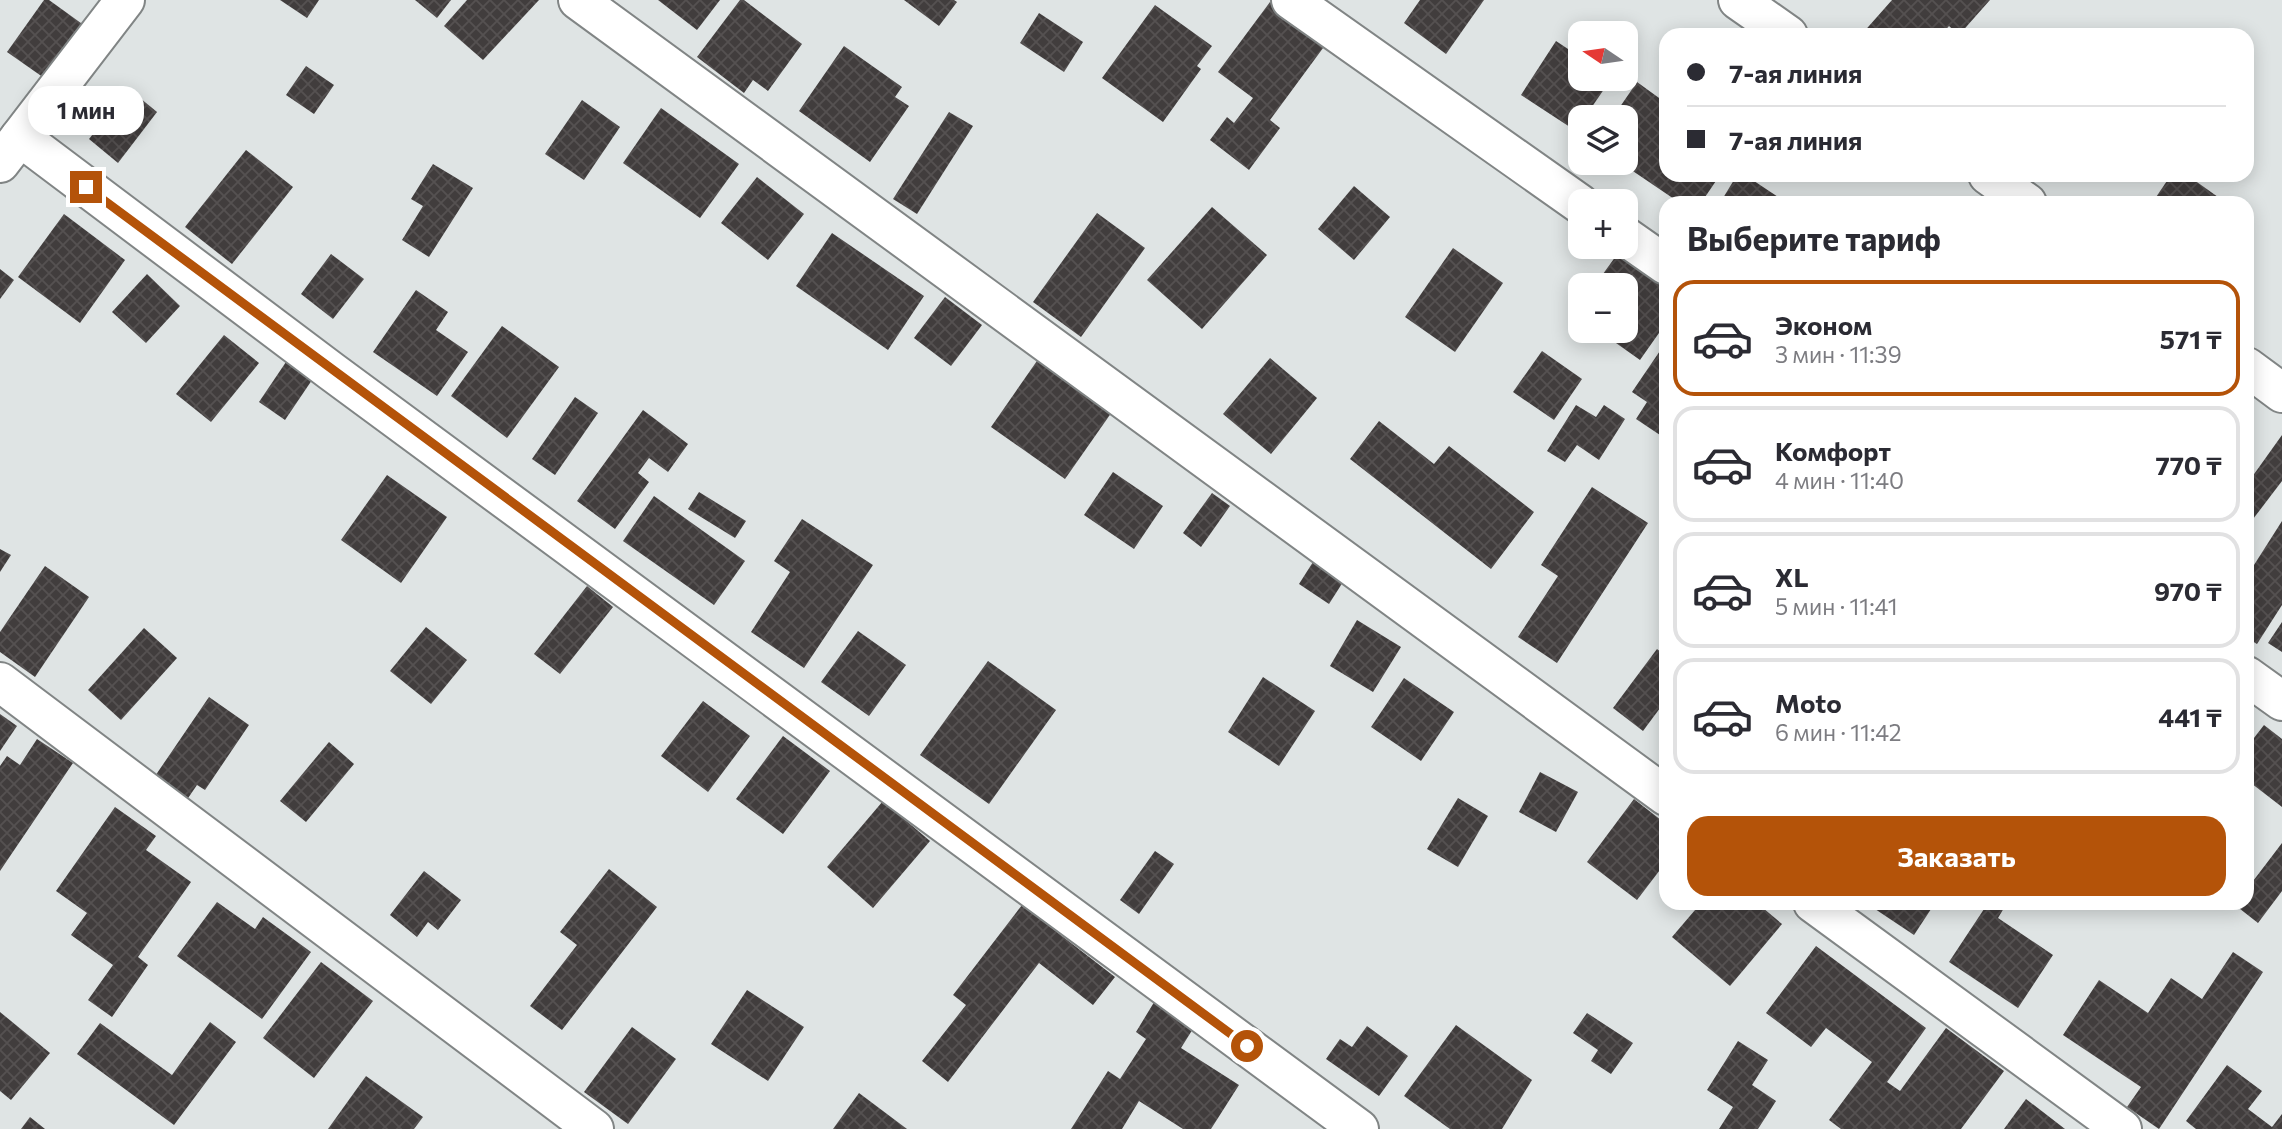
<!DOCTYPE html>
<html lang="ru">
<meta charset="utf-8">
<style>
:root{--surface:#fff;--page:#f7f7f7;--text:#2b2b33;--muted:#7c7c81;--line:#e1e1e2;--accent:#b45309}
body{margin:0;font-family:Commissioner,sans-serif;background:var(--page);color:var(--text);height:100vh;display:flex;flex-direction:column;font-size:26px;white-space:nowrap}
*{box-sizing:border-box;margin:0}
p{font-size:23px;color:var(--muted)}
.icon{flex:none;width:38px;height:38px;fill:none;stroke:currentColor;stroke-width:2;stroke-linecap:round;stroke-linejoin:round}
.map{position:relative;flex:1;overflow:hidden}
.panel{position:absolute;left:1659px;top:196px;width:595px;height:714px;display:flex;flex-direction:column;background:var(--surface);border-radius:21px;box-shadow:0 4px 18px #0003}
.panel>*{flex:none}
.hud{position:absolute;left:1659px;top:28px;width:595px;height:154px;border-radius:21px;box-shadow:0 4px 18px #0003;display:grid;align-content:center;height:154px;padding:0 28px;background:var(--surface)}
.needle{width:46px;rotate:283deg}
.fabs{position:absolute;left:1568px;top:21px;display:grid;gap:14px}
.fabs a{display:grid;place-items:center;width:70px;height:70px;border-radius:14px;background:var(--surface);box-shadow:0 4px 18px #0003;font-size:35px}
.end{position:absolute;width:32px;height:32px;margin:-16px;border:9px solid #b45309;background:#fff;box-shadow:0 0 0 4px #fff}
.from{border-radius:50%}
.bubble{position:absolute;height:49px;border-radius:21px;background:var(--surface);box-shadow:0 4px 18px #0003;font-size:23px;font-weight:700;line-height:49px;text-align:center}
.hud b{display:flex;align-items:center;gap:24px;height:66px;font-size:26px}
.hud b+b{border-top:2px solid var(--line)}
.hud i{width:18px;height:18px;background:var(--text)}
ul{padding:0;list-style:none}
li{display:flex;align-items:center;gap:21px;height:116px;margin:0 14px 10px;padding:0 14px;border:4px solid var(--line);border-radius:21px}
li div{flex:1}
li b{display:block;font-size:26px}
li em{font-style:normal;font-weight:700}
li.current{border-color:var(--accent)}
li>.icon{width:63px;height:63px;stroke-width:1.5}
h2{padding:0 28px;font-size:32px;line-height:84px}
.action{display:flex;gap:14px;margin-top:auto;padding:14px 28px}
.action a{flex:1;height:80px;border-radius:21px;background:var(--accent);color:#fff;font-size:28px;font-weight:700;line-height:80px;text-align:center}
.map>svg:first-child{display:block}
.building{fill:url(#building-cross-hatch)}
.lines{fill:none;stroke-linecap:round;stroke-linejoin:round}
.street-casing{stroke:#818585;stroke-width:42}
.street{stroke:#fff;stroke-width:38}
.route{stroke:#b45309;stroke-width:9}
</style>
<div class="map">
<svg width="2282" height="1129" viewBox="0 0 2282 1129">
<defs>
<pattern id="building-cross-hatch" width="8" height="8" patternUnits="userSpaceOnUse" patternTransform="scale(1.75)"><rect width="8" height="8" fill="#413d3d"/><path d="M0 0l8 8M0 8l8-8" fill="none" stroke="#555151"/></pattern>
</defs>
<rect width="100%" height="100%" fill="#dfe4e4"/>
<g class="building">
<path d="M 44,0 L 49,0 L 85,26 L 47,80 L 7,52 Z"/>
<path d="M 280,0 L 319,0 L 307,18 Z"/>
<path d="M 415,0 L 451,0 L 437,18 Z"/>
<path d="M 467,0 L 539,0 L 483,60 L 444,26 Z"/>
<path d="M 658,0 L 720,0 L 697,30 Z"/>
<path d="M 740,0 L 744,0 L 802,44 L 768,91 L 753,80 L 744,93 L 697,57 Z"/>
<path d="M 904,0 L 954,0 L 957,2 L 939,26 Z"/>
<path d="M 1420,0 L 1484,0 L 1446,54 L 1404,23 Z"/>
<path d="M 1892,0 L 1990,0 L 1959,35 L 1949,26 L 1941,35 L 1861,35 Z"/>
<path d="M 1270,2 L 1326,44 L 1270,120 L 1280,128 L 1249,170 L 1210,140 L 1227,117 L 1234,123 L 1253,98 L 1218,72 Z"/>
<path d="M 1155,5 L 1212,46 L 1197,66 L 1201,69 L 1163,122 L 1102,78 Z"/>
<path d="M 1039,13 L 1083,42 L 1064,72 L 1020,43 Z"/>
<path d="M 1556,41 L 1580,57 L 1580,79 L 1611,79 L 1585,117 L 1580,117 L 1576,131 L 1521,95 Z"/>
<path d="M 844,46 L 902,87 L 895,97 L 909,106 L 870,162 L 799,111 Z"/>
<path d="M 306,66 L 334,85 L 314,114 L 286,95 Z"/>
<path d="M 1637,82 L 1666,103 L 1666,175 L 1720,175 L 1701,203 L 1680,203 L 1621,163 L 1626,163 L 1626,117 L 1613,117 Z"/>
<path d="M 129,89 L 157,112 L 118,163 L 89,139 Z"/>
<path d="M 582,100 L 620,127 L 584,180 L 545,154 Z"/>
<path d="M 661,108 L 739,164 L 700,218 L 623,163 Z"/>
<path d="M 949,112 L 973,126 L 917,214 L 893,199 Z"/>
<path d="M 246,150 L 293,187 L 232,264 L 185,227 Z"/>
<path d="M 433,164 L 473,188 L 429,257 L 402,240 L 423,206 L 411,199 Z"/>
<path d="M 1737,175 L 1745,175 L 1781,199 L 1778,203 L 1720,203 Z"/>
<path d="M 2171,175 L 2187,175 L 2218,197 L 2214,203 L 2152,203 Z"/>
<path d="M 757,177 L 804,214 L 768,260 L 721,223 Z"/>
<path d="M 1354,186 L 1390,217 L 1354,260 L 1318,229 Z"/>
<path d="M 1212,207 L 1267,255 L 1202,329 L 1147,280 Z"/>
<path d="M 1097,213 L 1145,248 L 1081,337 L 1033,302 Z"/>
<path d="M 64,214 L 125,260 L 80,323 L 18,277 Z"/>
<path d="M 832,233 L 924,296 L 888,350 L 796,286 Z"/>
<path d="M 1453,248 L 1503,283 L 1455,352 L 1405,317 Z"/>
<path d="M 1621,249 L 1666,281 L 1666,323 L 1640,360 L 1599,331 L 1626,331 L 1626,285 L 1595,285 Z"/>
<path d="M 331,254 L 364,279 L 333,319 L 301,294 Z"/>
<path d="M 0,269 L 14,280 L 0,299 Z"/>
<path d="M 147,274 L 180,306 L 146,343 L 112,312 Z"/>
<path d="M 416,290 L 448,312 L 436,330 L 468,352 L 437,396 L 373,352 Z"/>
<path d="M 945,297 L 982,325 L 951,366 L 914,338 Z"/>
<path d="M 502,326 L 559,367 L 507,438 L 451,396 Z"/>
<path d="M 224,335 L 259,363 L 211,422 L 176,394 Z"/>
<path d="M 1666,342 L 1666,432 L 1663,437 L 1636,419 L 1647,402 L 1632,392 Z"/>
<path d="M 1542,351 L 1582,379 L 1554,420 L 1513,392 Z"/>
<path d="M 1039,358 L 1114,409 L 1065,479 L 991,427 Z"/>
<path d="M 1270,358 L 1317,398 L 1271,454 L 1223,414 Z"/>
<path d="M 286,362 L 312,380 L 285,420 L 259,402 Z"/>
<path d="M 575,397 L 598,413 L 555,475 L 532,459 Z"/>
<path d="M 1576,405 L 1596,417 L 1604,405 L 1625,419 L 1599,460 L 1577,445 L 1565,462 L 1547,451 Z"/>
<path d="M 643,410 L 688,444 L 668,472 L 649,458 L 638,473 L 649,482 L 615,529 L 577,501 Z"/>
<path d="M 1379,421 L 1434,464 L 1449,446 L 1534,512 L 1491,569 L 1350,459 Z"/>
<path d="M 2282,435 L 2282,481 L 2247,527 L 2247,484 Z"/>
<path d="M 1113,472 L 1163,506 L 1134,549 L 1084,515 Z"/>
<path d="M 387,475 L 447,517 L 401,583 L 341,540 Z"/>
<path d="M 1592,487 L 1648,523 L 1557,663 L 1518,637 L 1558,576 L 1541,565 Z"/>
<path d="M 699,492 L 746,521 L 735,538 L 688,509 Z"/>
<path d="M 1212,493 L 1230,506 L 1201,547 L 1183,533 Z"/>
<path d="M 654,496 L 745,561 L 714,605 L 623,541 Z"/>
<path d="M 802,519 L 873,565 L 804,668 L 751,632 L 790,572 L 774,561 Z"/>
<path d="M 2282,521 L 2282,605 L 2257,644 L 2247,638 L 2247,576 Z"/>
<path d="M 0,549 L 11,555 L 0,572 Z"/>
<path d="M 1313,562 L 1343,582 L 1329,604 L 1299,584 Z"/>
<path d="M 45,566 L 89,597 L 35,677 L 0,652 L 0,632 Z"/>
<path d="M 587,586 L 613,607 L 560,674 L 534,654 Z"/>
<path d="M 1357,620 L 1401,647 L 1373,692 L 1330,666 Z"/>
<path d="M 2282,622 L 2282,652 L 2268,643 Z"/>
<path d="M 426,627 L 467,660 L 431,704 L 390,671 Z"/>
<path d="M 144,628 L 177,658 L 121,720 L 88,690 Z"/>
<path d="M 858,631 L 906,665 L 869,716 L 821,682 Z"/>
<path d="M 1657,649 L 1666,656 L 1666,700 L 1643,731 L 1613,708 Z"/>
<path d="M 988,661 L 1056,710 L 989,804 L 920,755 Z"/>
<path d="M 1263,677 L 1315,711 L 1279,766 L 1228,732 Z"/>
<path d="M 1404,678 L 1454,712 L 1421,761 L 1371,727 Z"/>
<path d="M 209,697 L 249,725 L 205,790 L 197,785 L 184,804 L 151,782 Z"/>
<path d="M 703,701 L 750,736 L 708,792 L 661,756 Z"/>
<path d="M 0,714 L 17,726 L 0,751 Z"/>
<path d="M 2264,725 L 2282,739 L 2282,807 L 2247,780 L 2247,747 Z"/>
<path d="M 783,736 L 830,771 L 783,834 L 736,799 Z"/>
<path d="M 37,739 L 73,763 L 0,871 L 0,766 L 7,756 L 20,765 Z"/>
<path d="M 329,742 L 354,764 L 306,822 L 280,801 Z"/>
<path d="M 1540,772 L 1578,792 L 1556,832 L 1519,812 Z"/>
<path d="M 1458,798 L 1488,816 L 1458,867 L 1427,849 Z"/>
<path d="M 1634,799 L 1666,824 L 1666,862 L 1637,900 L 1587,862 Z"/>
<path d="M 883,801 L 930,841 L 873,908 L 827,867 Z"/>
<path d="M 115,807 L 156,836 L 146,850 L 191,882 L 138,957 L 148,965 L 112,1017 L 88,1000 L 113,965 L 71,935 L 87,913 L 56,891 Z"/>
<path d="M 2282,843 L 2282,891 L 2258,923 L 2235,905 L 2247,903 L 2247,889 Z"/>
<path d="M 1155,851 L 1174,864 L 1139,914 L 1120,900 Z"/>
<path d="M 609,869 L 657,907 L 562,1030 L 530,1006 L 577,945 L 560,932 Z"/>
<path d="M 424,871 L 461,900 L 438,930 L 428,922 L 417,937 L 390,915 Z"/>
<path d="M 217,902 L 255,929 L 263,917 L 311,952 L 262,1019 L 177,956 Z"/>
<path d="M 1701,903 L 1757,903 L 1782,924 L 1730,986 L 1672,937 Z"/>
<path d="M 1866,903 L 1935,903 L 1914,935 Z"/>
<path d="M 1988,903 L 2007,903 L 1998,918 L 2053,955 L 2018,1008 L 1949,962 Z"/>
<path d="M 1022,905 L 1115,977 L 1093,1005 L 1039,963 L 948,1082 L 922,1061 L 966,1005 L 953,995 Z"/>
<path d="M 1816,946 L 1926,1028 L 1887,1082 L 1900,1091 L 1946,1028 L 2004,1071 L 1961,1129 L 1841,1129 L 1829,1120 L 1872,1062 L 1826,1028 L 1811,1047 L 1766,1013 Z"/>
<path d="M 2233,952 L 2263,972 L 2159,1129 L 2127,1107 L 2141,1087 L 2063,1035 L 2099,980 L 2148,1013 L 2171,978 L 2202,999 Z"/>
<path d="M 321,962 L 373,1001 L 314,1078 L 263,1038 Z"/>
<path d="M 747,990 L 804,1027 L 768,1081 L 711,1044 Z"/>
<path d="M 1156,999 L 1196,1024 L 1181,1048 L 1239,1085 L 1211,1129 L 1183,1129 L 1139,1101 L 1122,1129 L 1071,1129 L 1108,1071 L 1120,1079 L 1146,1039 L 1136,1032 Z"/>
<path d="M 0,1012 L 50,1053 L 11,1100 L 0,1091 Z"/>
<path d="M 1587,1013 L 1633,1043 L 1611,1074 L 1591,1061 L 1598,1050 L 1573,1033 Z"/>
<path d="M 210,1022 L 236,1042 L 174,1125 L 77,1054 L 100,1023 L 172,1075 Z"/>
<path d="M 1456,1025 L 1532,1080 L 1502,1129 L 1450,1129 L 1404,1096 Z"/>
<path d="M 1367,1026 L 1408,1056 L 1379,1096 L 1326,1059 L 1340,1039 L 1352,1047 Z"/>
<path d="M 632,1027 L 676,1059 L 628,1124 L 584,1092 Z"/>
<path d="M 1738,1041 L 1768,1060 L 1752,1085 L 1776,1101 L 1758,1129 L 1719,1129 L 1733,1107 L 1707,1090 Z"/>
<path d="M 2227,1065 L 2262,1091 L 2248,1109 L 2272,1127 L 2282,1114 L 2282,1129 L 2196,1129 L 2186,1121 Z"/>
<path d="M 366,1076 L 423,1117 L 414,1129 L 328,1129 Z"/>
<path d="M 859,1093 L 907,1129 L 833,1129 Z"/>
<path d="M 2026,1099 L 2065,1129 L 2004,1129 Z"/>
<path d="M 30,1117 L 45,1129 L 21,1129 Z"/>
</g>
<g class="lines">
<g class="street-casing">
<g id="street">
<path d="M 578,0 L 1666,796"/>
<path d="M 1291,0 L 1580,204"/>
<path d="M 1738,0 L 1788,35"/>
<path d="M 20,137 L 331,371 L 1359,1129"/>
<path d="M 0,163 L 125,0"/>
<path d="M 1988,175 L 2027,203"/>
<path d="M 1626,237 L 1666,265"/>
<path d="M 2247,367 L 2282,393"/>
<path d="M 2247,676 L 2282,701"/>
<path d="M 0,682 L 594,1129"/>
<path d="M 1813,903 L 2122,1129"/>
</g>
</g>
<use href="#street" class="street"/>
</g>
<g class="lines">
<path class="route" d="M 86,187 L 1247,1046"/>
</g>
</svg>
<div class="fabs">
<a><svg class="needle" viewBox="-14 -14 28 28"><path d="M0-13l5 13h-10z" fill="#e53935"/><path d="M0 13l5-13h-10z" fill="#7c7c81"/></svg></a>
<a><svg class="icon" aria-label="layers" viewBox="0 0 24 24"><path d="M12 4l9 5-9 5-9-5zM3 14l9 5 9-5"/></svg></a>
<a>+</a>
<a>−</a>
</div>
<i class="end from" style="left:1247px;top:1046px"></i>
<i class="end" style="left:86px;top:187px"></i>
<div class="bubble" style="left:28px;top:86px;width:116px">1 мин</div>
<div class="hud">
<b><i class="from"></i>7-ая линия</b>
<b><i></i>7-ая линия</b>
</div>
<section class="panel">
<h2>Выберите тариф</h2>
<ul>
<li class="current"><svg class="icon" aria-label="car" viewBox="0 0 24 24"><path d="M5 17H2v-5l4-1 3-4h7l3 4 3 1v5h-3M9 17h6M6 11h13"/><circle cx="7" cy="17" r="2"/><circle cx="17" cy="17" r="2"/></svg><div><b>Эконом</b><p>3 мин · 11:39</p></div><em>571 ₸</em></li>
<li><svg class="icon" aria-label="car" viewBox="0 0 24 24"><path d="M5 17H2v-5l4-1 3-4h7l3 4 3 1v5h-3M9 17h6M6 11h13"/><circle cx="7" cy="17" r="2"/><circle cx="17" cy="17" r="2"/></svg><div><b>Комфорт</b><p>4 мин · 11:40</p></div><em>770 ₸</em></li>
<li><svg class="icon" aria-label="car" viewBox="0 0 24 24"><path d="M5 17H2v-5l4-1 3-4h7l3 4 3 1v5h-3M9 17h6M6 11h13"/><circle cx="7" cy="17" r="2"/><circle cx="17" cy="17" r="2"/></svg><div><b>XL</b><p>5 мин · 11:41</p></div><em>970 ₸</em></li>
<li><svg class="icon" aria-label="car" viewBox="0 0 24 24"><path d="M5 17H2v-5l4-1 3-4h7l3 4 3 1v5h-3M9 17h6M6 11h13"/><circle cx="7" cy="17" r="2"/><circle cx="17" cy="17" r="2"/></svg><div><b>Moto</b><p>6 мин · 11:42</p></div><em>441 ₸</em></li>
</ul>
<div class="action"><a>Заказать</a></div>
</section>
</div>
